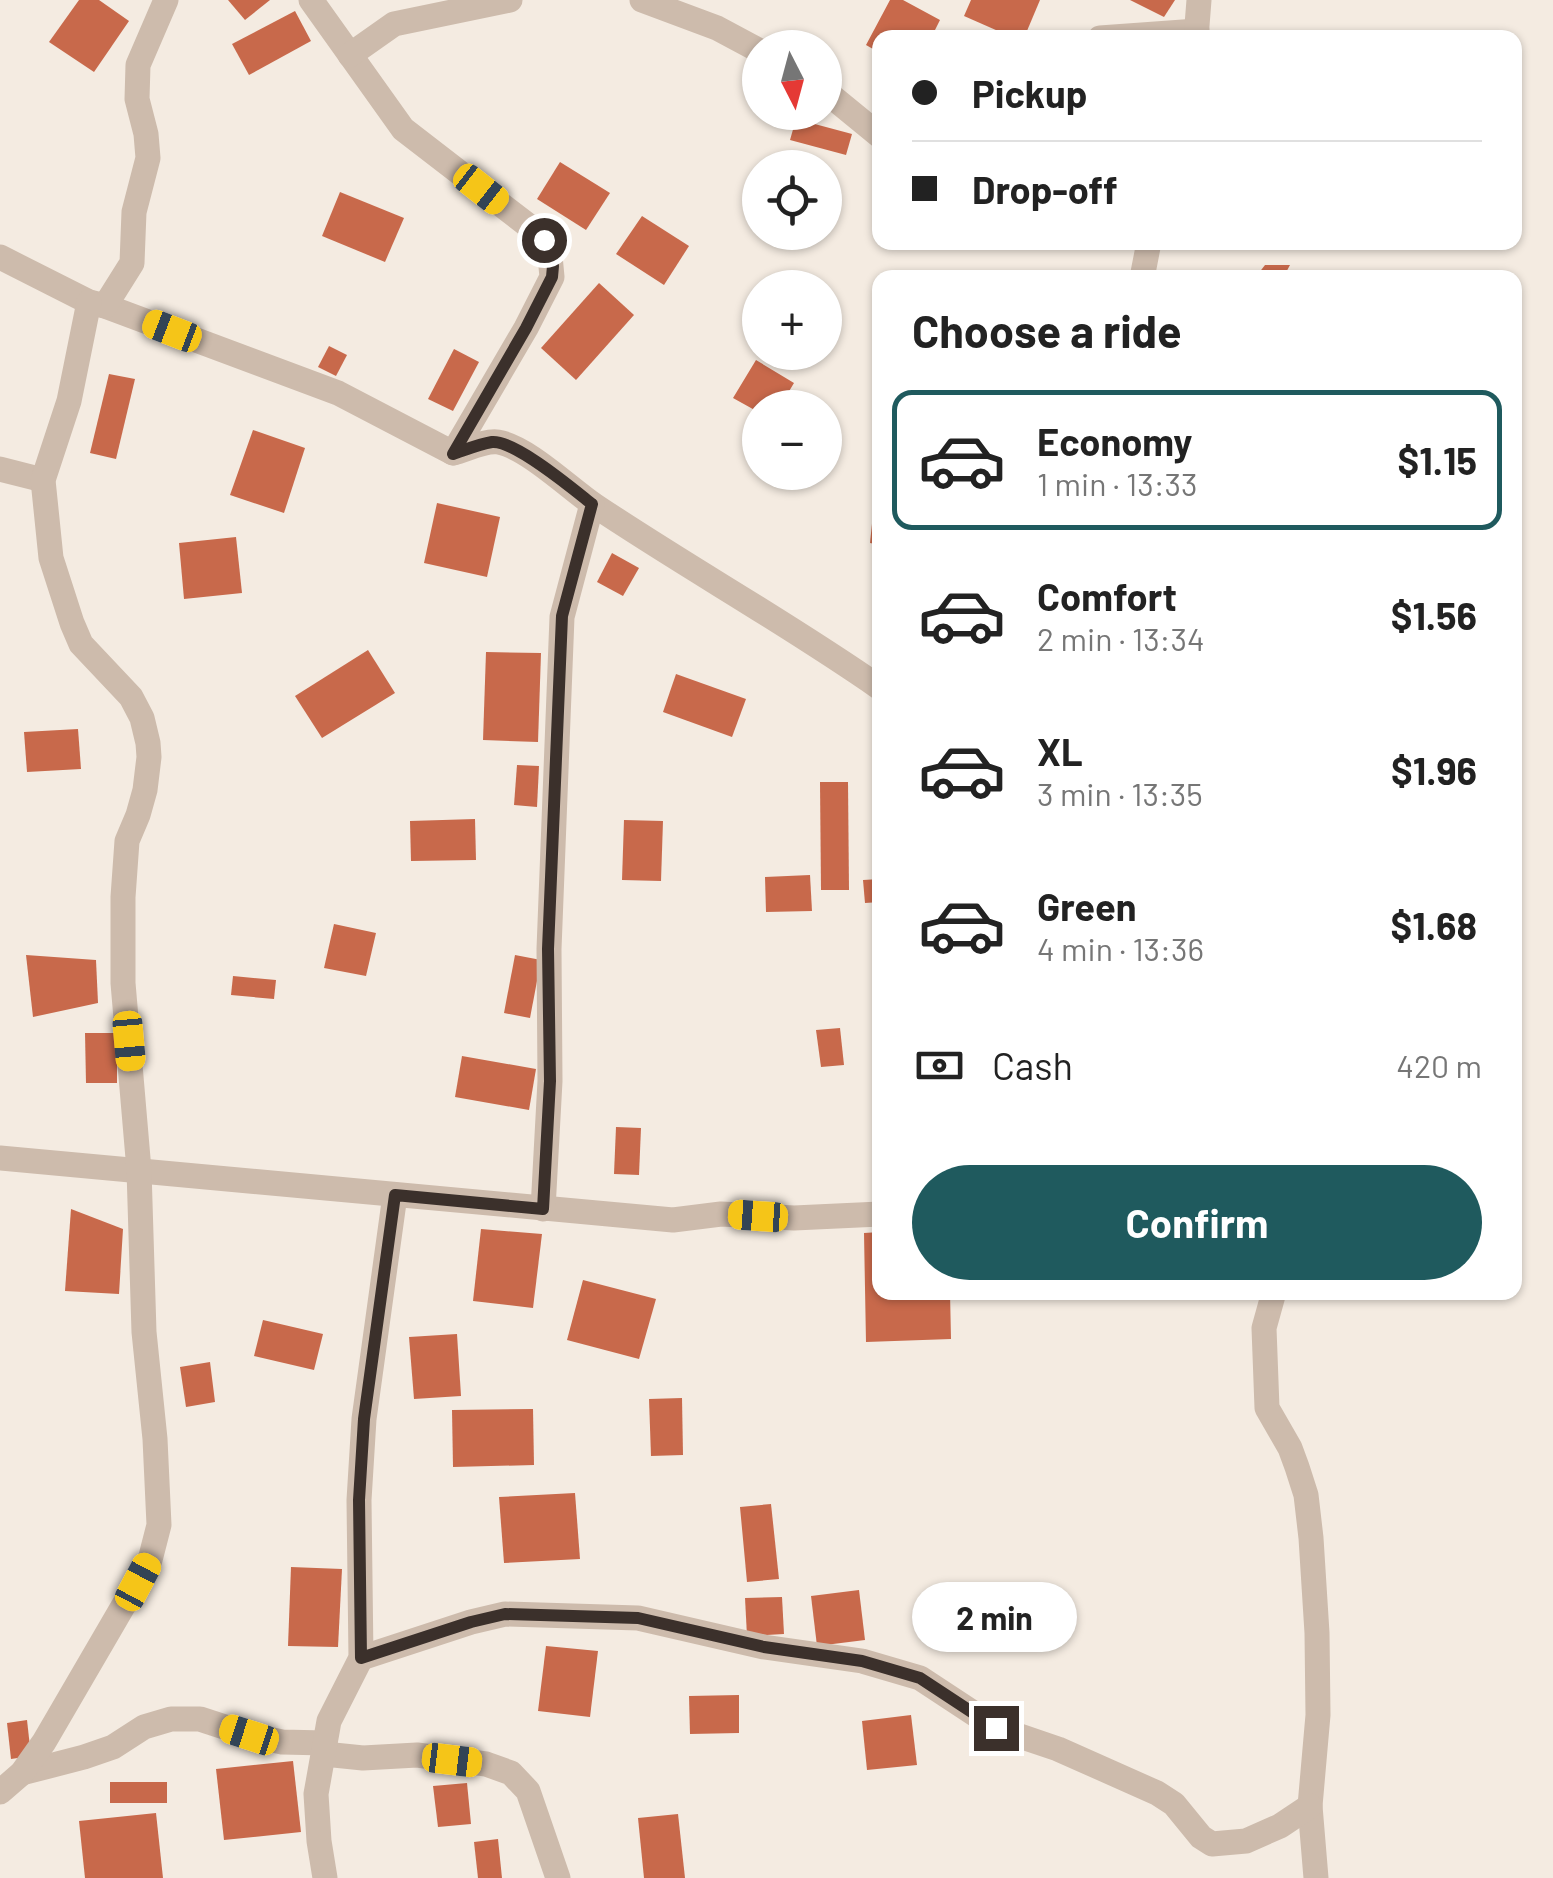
<!DOCTYPE html>
<meta charset="utf-8">
<style>
:root{--surface:#fff;--page:#f2f2f2;--text:#222;--muted:#767676;--line:#e0e0e0;--accent:#1f5a5e}
body{margin:0;font-family:Barlow,sans-serif;background:var(--page);color:var(--text);height:100vh;display:flex;flex-direction:column;font-size:38px;white-space:nowrap}
*{box-sizing:border-box;margin:0}
p{font-size:32px;color:var(--muted)}
.icon{flex:none;width:55px;height:55px;fill:none;stroke:currentColor;stroke-width:2;stroke-linecap:round;stroke-linejoin:round}
.map{position:relative;flex:1;overflow:hidden}
.details{position:absolute;left:872px;top:270px;width:650px;height:1030px;display:flex;flex-direction:column;background:var(--surface);border-radius:20px;box-shadow:0 2px 8px #0004}
.details>*{flex:none}
.top-card{position:absolute;left:872px;top:30px;width:650px;height:220px;border-radius:20px;box-shadow:0 2px 8px #0004;display:grid;align-content:center;height:220px;padding:0 40px;background:var(--surface)}
.needle{width:65px;rotate:174deg}
.buttons{position:absolute;left:742px;top:30px;display:grid;gap:20px}
.buttons a{display:grid;place-items:center;width:100px;height:100px;border-radius:50%;background:var(--surface);box-shadow:0 2px 8px #0004;font-size:50px}
.end{position:absolute;width:45px;height:45px;margin:-22px;border:12px solid #3b302b;background:#fff;box-shadow:0 0 0 5px #fff}
.from{border-radius:50%}
.bubble{position:absolute;height:70px;border-radius:35px;background:var(--surface);box-shadow:0 2px 8px #0004;font-size:32px;font-weight:700;line-height:70px;text-align:center}
.car{position:absolute;width:30px;height:60px;margin:-30px -15px;border-radius:12px;box-shadow:0 0 8px 2px #0007;background:linear-gradient(#f5c518 24%,#345 0 40%,#f5c518 0 76%,#345 0 86%,#f5c518 0)}
.top-card b{display:flex;align-items:center;gap:35px;height:95px;font-size:38px}
.top-card b+b{border-top:2px solid var(--line)}
.top-card i{width:25px;height:25px;background:var(--text)}
ul{padding:0;list-style:none}
li{display:flex;align-items:center;gap:30px;height:140px;margin:0 20px 15px;padding:0 20px;border:5px solid transparent;border-radius:20px}
li div{flex:1}
li b{display:block;font-size:38px}
li em{font-style:normal;font-weight:700}
li.on{border-color:var(--accent)}
li>.icon{width:90px;height:90px;stroke-width:1.5}
h2{padding:0 40px;font-size:45px;line-height:120px}
.pay{display:flex;align-items:center;gap:25px;height:110px;padding:0 40px;font-size:38px}
.pay p{margin-inline-start:auto}
.button{display:flex;gap:20px;margin-top:auto;padding:20px 40px}
.button a{flex:1;height:115px;border-radius:60px;background:var(--accent);color:#fff;font-size:40px;font-weight:700;line-height:115px;text-align:center}
.map>svg:first-child{display:block}
.building{fill:#c8694b}
.lines{fill:none;stroke-linecap:round;stroke-linejoin:round}
.minor{stroke:#cdbbac;stroke-width:25}
.route{stroke:#3b302b;stroke-width:12}
</style>
<div class="map">
<svg width="1553" height="1878" viewBox="0 0 1553 1878">
<rect width="100%" height="100%" fill="#f4ebe1"/>
<g class="building">
<path d="M 79,0 L 99,0 L 129,21 L 94,72 L 49,42 Z"/>
<path d="M 228,0 L 270,0 L 245,20 Z"/>
<path d="M 890,0 L 903,0 L 940,20 L 931,38 L 880,38 L 880,53 L 866,45 Z"/>
<path d="M 971,0 L 1040,0 L 1024,38 L 1014,38 L 964,16 Z"/>
<path d="M 1130,0 L 1175,0 L 1164,17 Z"/>
<path d="M 295,11 L 311,41 L 249,75 L 232,44 Z"/>
<path d="M 796,119 L 852,134 L 846,155 L 790,140 Z"/>
<path d="M 560,162 L 610,193 L 586,230 L 537,199 Z"/>
<path d="M 340,192 L 404,218 L 385,262 L 322,236 Z"/>
<path d="M 642,216 L 689,246 L 664,285 L 616,254 Z"/>
<path d="M 1265,265 L 1290,265 L 1283,278 L 1255,278 Z"/>
<path d="M 599,283 L 634,315 L 576,380 L 541,348 Z"/>
<path d="M 329,346 L 347,355 L 336,376 L 318,367 Z"/>
<path d="M 454,349 L 479,362 L 453,411 L 428,399 Z"/>
<path d="M 756,360 L 794,383 L 779,408 L 760,408 L 760,413 L 733,398 Z"/>
<path d="M 109,374 L 135,379 L 116,459 L 90,453 Z"/>
<path d="M 253,430 L 305,448 L 284,513 L 230,495 Z"/>
<path d="M 877,475 L 880,476 L 880,545 L 870,543 Z"/>
<path d="M 437,503 L 500,517 L 487,577 L 424,563 Z"/>
<path d="M 236,537 L 242,593 L 184,599 L 179,543 Z"/>
<path d="M 612,553 L 639,568 L 623,596 L 597,582 Z"/>
<path d="M 368,650 L 395,693 L 322,738 L 295,696 Z"/>
<path d="M 486,652 L 541,653 L 538,742 L 483,740 Z"/>
<path d="M 676,674 L 746,699 L 732,737 L 663,712 Z"/>
<path d="M 78,729 L 81,769 L 27,772 L 24,732 Z"/>
<path d="M 517,765 L 539,766 L 537,807 L 514,805 Z"/>
<path d="M 820,782 L 848,782 L 849,890 L 821,890 Z"/>
<path d="M 475,819 L 476,860 L 411,861 L 410,821 Z"/>
<path d="M 624,820 L 663,821 L 661,881 L 622,880 Z"/>
<path d="M 810,875 L 812,911 L 766,912 L 765,877 Z"/>
<path d="M 880,879 L 880,902 L 865,903 L 863,880 Z"/>
<path d="M 334,924 L 376,933 L 366,976 L 324,968 Z"/>
<path d="M 26,955 L 96,960 L 98,1003 L 33,1017 Z"/>
<path d="M 515,955 L 541,960 L 530,1018 L 504,1013 Z"/>
<path d="M 233,976 L 276,980 L 274,999 L 231,995 Z"/>
<path d="M 840,1028 L 844,1065 L 821,1067 L 816,1030 Z"/>
<path d="M 85,1033 L 117,1033 L 117,1083 L 86,1083 Z"/>
<path d="M 462,1056 L 536,1069 L 529,1110 L 455,1097 Z"/>
<path d="M 616,1127 L 641,1128 L 639,1175 L 614,1174 Z"/>
<path d="M 71,1209 L 123,1229 L 119,1294 L 65,1291 Z"/>
<path d="M 481,1229 L 542,1234 L 533,1308 L 473,1301 Z"/>
<path d="M 880,1232 L 880,1292 L 950,1292 L 951,1339 L 866,1342 L 864,1233 Z"/>
<path d="M 583,1280 L 656,1299 L 639,1359 L 567,1340 Z"/>
<path d="M 263,1320 L 323,1334 L 314,1370 L 254,1356 Z"/>
<path d="M 457,1334 L 461,1396 L 414,1399 L 409,1337 Z"/>
<path d="M 210,1362 L 215,1402 L 186,1407 L 180,1367 Z"/>
<path d="M 682,1398 L 683,1455 L 651,1456 L 649,1399 Z"/>
<path d="M 533,1409 L 534,1465 L 453,1467 L 452,1410 Z"/>
<path d="M 575,1493 L 580,1559 L 504,1563 L 499,1497 Z"/>
<path d="M 771,1504 L 779,1579 L 747,1582 L 740,1507 Z"/>
<path d="M 291,1567 L 342,1569 L 338,1647 L 288,1646 Z"/>
<path d="M 859,1590 L 865,1640 L 817,1646 L 811,1596 Z"/>
<path d="M 782,1597 L 784,1634 L 747,1636 L 745,1598 Z"/>
<path d="M 546,1646 L 598,1651 L 590,1717 L 538,1711 Z"/>
<path d="M 739,1695 L 739,1733 L 690,1734 L 689,1696 Z"/>
<path d="M 911,1715 L 917,1765 L 867,1770 L 862,1721 Z"/>
<path d="M 27,1720 L 31,1756 L 11,1759 L 7,1723 Z"/>
<path d="M 293,1761 L 301,1832 L 224,1840 L 216,1769 Z"/>
<rect x="110" y="1782" width="57" height="21"/>
<path d="M 467,1783 L 471,1824 L 438,1827 L 433,1786 Z"/>
<path d="M 156,1813 L 163,1878 L 85,1878 L 79,1821 Z"/>
<path d="M 678,1814 L 685,1878 L 644,1878 L 638,1818 Z"/>
<path d="M 498,1839 L 502,1878 L 478,1878 L 474,1842 Z"/>
</g>
<g class="lines">
<g class="minor">
<path d="M 311,0 L 403,129 L 534,230 L 544,240 L 550,256 L 552,277 L 526,328 L 453,453"/>
<path d="M 642,0 L 717,28 L 760,51"/>
<path d="M 1100,38 L 1197,31"/>
<path d="M 1196,38 L 1199,0"/>
<path d="M 350,55 L 394,24 L 510,0"/>
<path d="M 825,91 L 880,136"/>
<path d="M 0,257 L 89,302 L 105,306 L 338,393 L 453,453 C 466,450 485,440 498,442 C 527,447 569,488 594,505 C 688,568 787,623 880,688"/>
<path d="M 1142,278 L 1149,242"/>
<path d="M 105,306 L 132,263 L 134,212 L 148,158 L 146,134 L 137,99 L 138,65 L 166,0"/>
<path d="M 0,469 L 43,480"/>
<path d="M 0,1158 L 673,1220 L 721,1214 L 794,1218 L 880,1214"/>
<path d="M 543,1209 L 550,1081 L 549,949 L 562,617 L 592,504"/>
<path d="M 1274,1292 L 1264,1328 L 1267,1408 L 1290,1448 L 1297,1467 L 1306,1495 L 1311,1538 L 1317,1633 L 1318,1715 L 1310,1806 L 1316,1878"/>
<path d="M 361,1658 L 471,1622 L 505,1614 L 638,1618 L 764,1647 L 862,1661 L 920,1678 L 996,1728 L 1058,1749 L 1157,1793 L 1174,1804 L 1201,1837 L 1212,1844 L 1246,1841 L 1280,1826 L 1310,1806"/>
<path d="M 324,1754 L 363,1758 L 417,1755 L 486,1764 L 511,1773 L 528,1791 L 558,1878"/>
<path d="M 22,1773 L 84,1757 L 113,1747 L 144,1727 L 171,1719 L 200,1719 L 249,1735 L 282,1742 L 325,1743"/>
<path d="M 0,1792 L 22,1773 L 44,1742 L 150,1560 L 159,1525 L 155,1439 L 144,1332 L 139,1170 L 123,983 L 123,897 L 127,841 L 138,815 L 145,790 L 149,757 L 148,743 L 142,718 L 131,697 L 81,644 L 72,623 L 51,558 L 43,480 L 69,401 L 89,302"/>
<path d="M 325,1878 L 319,1841 L 316,1794 L 329,1721 L 361,1658 L 359,1500 L 364,1419 L 395,1195"/>
</g>
</g>
<g class="lines">
<path class="route" d="M 544,240 L 553,266 L 552,277 L 526,328 L 453,454 C 465,450 479,444 492,442 C 515,440 573,489 592,504 L 562,616 L 548,949 L 550,1081 L 543,1209 L 395,1195 L 364,1419 L 359,1500 L 361,1658 L 471,1622 L 505,1614 L 638,1618 L 764,1647 L 862,1661 L 920,1678 L 996,1728"/>
</g>
</svg>
<div class="buttons">
<a><svg class="needle" viewBox="-14 -14 28 28"><path d="M0-13l5 13h-10z" fill="#e53935"/><path d="M0 13l5-13h-10z" fill="#767676"/></svg></a>
<a><svg class="icon" aria-label="locate" viewBox="0 0 24 24"><circle cx="12" cy="12" r="6"/><path d="M12 2v4M12 18v4M2 12h4M18 12h4"/></svg></a>
<a>+</a>
<a>−</a>
</div>
<i class="end from" style="left:544px;top:240px"></i>
<i class="end" style="left:996px;top:1728px"></i>
<div class="bubble" style="left:912px;top:1582px;width:165px">2 min</div>
<i class="car" style="left:481px;top:189px;rotate:128deg"></i>
<i class="car" style="left:172px;top:331px;rotate:291deg"></i>
<i class="car" style="left:129px;top:1041px;rotate:175deg"></i>
<i class="car" style="left:758px;top:1216px;rotate:274deg"></i>
<i class="car" style="left:138px;top:1582px;rotate:28deg"></i>
<i class="car" style="left:249px;top:1735px;rotate:288deg"></i>
<i class="car" style="left:452px;top:1760px;rotate:97deg"></i>
<div class="top-card">
<b><i class="from"></i>Pickup</b>
<b><i></i>Drop-off</b>
</div>
<section class="details">
<h2>Choose a ride</h2>
<ul>
<li class="on"><svg class="icon" aria-label="car" viewBox="0 0 24 24"><path d="M5 17H2v-5l4-1 3-4h7l3 4 3 1v5h-3M9 17h6M6 11h13"/><circle cx="7" cy="17" r="2"/><circle cx="17" cy="17" r="2"/></svg><div><b>Economy</b><p>1 min · 13:33</p></div><em>$1.15</em></li>
<li><svg class="icon" aria-label="car" viewBox="0 0 24 24"><path d="M5 17H2v-5l4-1 3-4h7l3 4 3 1v5h-3M9 17h6M6 11h13"/><circle cx="7" cy="17" r="2"/><circle cx="17" cy="17" r="2"/></svg><div><b>Comfort</b><p>2 min · 13:34</p></div><em>$1.56</em></li>
<li><svg class="icon" aria-label="car" viewBox="0 0 24 24"><path d="M5 17H2v-5l4-1 3-4h7l3 4 3 1v5h-3M9 17h6M6 11h13"/><circle cx="7" cy="17" r="2"/><circle cx="17" cy="17" r="2"/></svg><div><b>XL</b><p>3 min · 13:35</p></div><em>$1.96</em></li>
<li><svg class="icon" aria-label="car" viewBox="0 0 24 24"><path d="M5 17H2v-5l4-1 3-4h7l3 4 3 1v5h-3M9 17h6M6 11h13"/><circle cx="7" cy="17" r="2"/><circle cx="17" cy="17" r="2"/></svg><div><b>Green</b><p>4 min · 13:36</p></div><em>$1.68</em></li>
</ul>
<div class="pay"><svg class="icon" aria-label="cash" viewBox="0 0 24 24"><path d="M3 7h18v10H3z"/><circle cx="12" cy="12" r="2"/></svg>Cash<p>420 m</p></div>
<div class="button"><a>Confirm</a></div>
</section>
</div>
